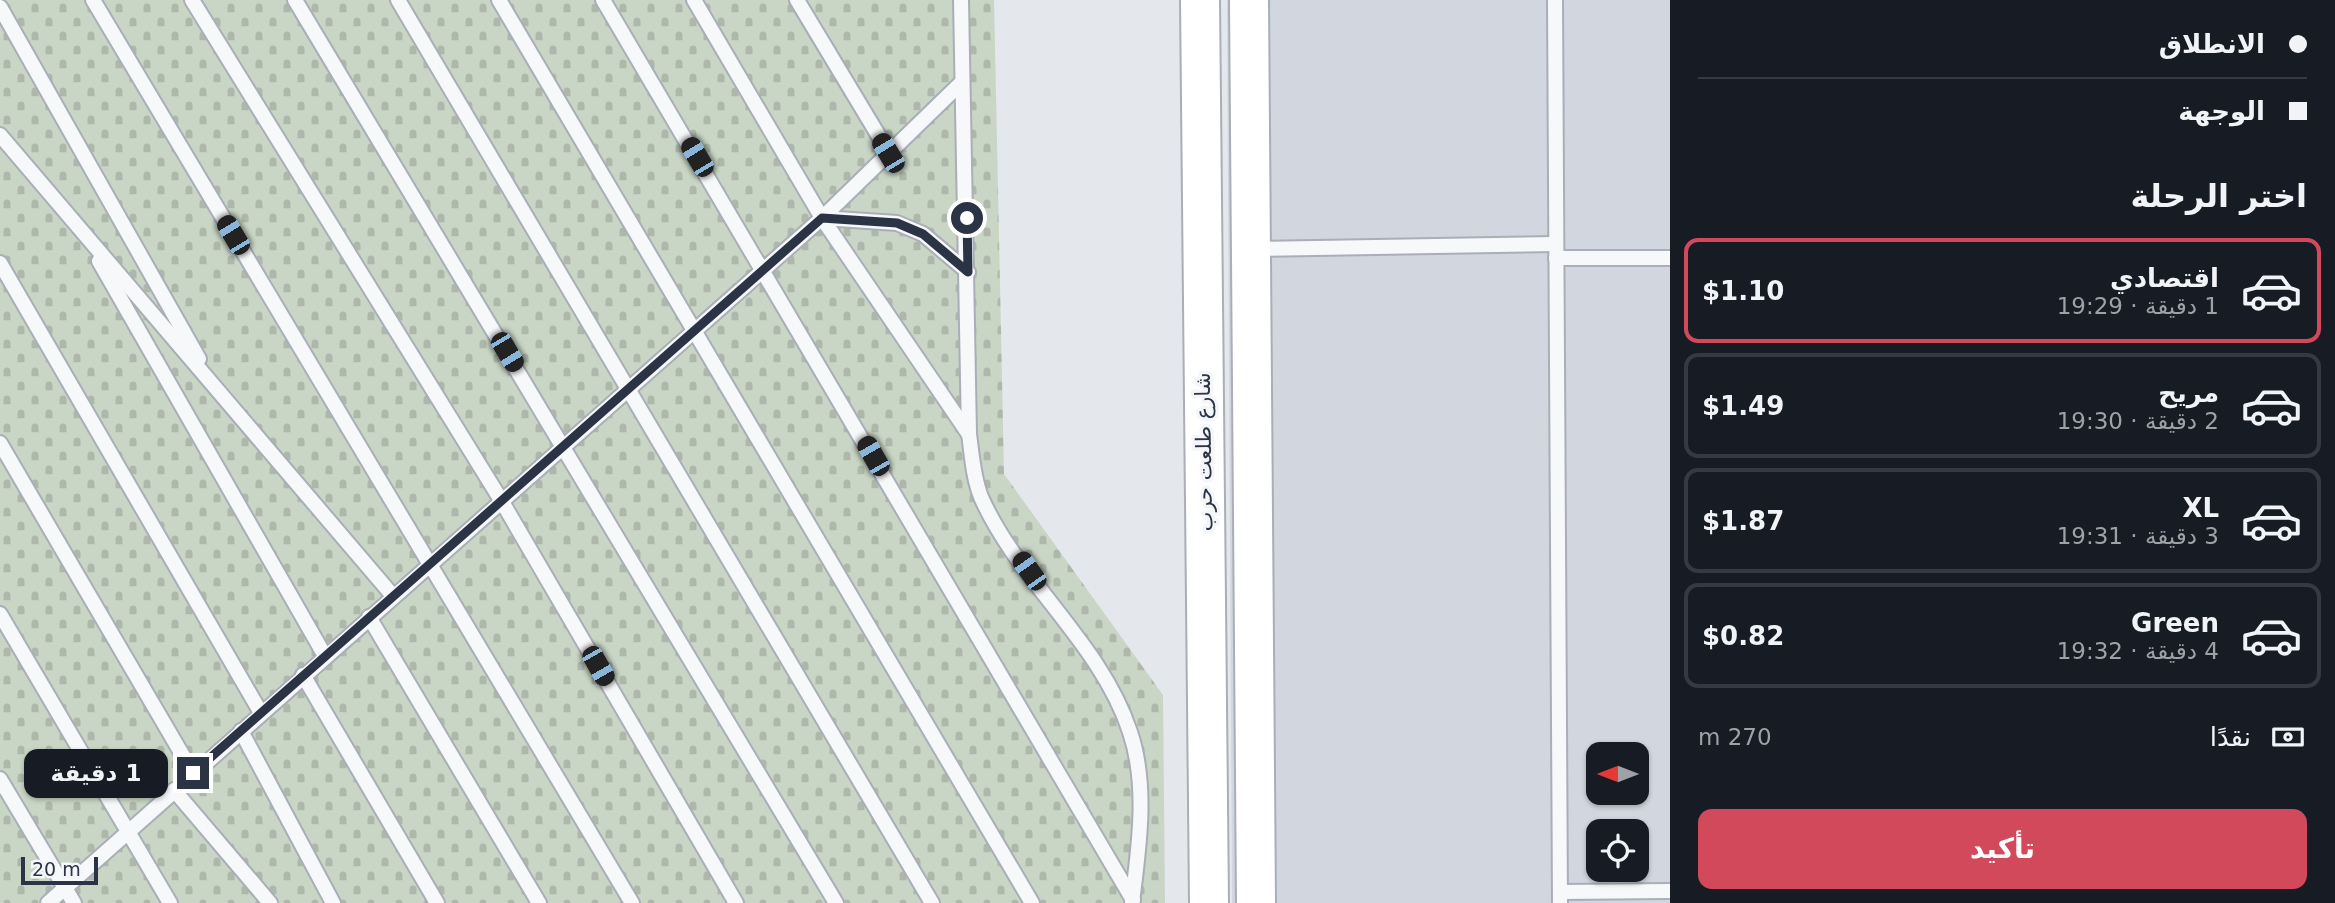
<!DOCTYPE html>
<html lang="ar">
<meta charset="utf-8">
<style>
:root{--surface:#171b24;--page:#242831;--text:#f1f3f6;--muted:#9ea1a6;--line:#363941;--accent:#d1495b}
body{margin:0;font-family:"DejaVu Sans","Noto Sans Arabic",sans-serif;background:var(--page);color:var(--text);direction:rtl;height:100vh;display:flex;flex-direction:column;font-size:26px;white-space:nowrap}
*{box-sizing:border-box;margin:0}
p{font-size:23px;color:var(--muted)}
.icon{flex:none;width:38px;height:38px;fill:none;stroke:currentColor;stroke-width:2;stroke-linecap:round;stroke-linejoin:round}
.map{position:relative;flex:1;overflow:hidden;direction:ltr}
.details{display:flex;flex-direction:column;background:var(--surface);width:665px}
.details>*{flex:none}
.banner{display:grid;align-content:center;height:154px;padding:0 28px;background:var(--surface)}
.needle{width:46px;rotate:270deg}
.tools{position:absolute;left:1586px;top:742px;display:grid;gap:14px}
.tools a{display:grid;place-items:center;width:63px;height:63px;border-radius:14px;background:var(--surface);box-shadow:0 2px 5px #0004;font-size:35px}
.scale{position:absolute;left:21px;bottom:18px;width:77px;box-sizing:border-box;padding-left:7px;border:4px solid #2b3445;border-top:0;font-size:19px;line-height:24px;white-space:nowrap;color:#2b3445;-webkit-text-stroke:5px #f4f6f9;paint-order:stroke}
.end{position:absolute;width:32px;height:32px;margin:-16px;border:9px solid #2b3445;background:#fff;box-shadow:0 0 0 4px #fff}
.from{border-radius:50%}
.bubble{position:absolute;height:49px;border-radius:14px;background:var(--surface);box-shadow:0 2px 5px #0004;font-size:23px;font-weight:800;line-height:49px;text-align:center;direction:rtl}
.car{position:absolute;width:21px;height:42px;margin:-21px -10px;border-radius:9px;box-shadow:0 0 5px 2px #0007;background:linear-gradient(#222 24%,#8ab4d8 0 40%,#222 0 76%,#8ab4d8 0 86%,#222 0)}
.banner b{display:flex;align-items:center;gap:24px;height:66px;font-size:26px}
.banner b+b{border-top:2px solid var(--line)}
.banner i{width:18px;height:18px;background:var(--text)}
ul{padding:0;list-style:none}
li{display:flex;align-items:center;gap:21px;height:105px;margin:0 14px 10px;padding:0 14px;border:4px solid var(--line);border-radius:14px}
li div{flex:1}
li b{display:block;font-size:26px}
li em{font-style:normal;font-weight:800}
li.active{border-color:var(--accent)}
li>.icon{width:63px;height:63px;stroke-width:1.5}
h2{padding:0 28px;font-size:32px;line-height:84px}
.pay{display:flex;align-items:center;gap:18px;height:77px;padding:0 28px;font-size:26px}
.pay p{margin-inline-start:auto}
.action{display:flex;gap:14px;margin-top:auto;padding:14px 28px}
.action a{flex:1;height:80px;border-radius:14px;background:var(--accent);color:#fff;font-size:28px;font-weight:800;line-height:80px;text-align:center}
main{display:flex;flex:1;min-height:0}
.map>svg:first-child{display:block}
.built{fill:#d2d6de;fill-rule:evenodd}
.cemetery{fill:url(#cemetery-stones)}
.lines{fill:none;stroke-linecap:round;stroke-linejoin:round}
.lane-casing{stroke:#a9aeb7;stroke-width:18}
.secondary-casing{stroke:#a9aeb7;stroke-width:42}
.lane{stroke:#f7f8fa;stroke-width:14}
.secondary{stroke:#fff;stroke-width:38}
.route{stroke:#2b3445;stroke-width:9}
.labels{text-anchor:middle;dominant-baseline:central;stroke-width:7;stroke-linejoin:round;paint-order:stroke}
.street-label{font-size:21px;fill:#2b3445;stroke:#f4f6f9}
</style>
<main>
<section class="details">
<div class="banner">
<b><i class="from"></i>الانطلاق</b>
<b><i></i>الوجهة</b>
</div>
<h2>اختر الرحلة</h2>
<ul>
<li class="active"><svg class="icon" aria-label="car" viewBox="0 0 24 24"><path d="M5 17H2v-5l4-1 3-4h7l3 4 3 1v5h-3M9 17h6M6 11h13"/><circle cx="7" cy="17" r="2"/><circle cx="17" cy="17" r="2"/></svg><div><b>اقتصادي</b><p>1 دقيقة · 19:29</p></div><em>$1.10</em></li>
<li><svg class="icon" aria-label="car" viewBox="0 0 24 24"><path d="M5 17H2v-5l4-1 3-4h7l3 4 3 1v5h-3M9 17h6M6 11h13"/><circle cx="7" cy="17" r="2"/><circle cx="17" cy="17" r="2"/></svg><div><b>مريح</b><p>2 دقيقة · 19:30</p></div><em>$1.49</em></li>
<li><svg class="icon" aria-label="car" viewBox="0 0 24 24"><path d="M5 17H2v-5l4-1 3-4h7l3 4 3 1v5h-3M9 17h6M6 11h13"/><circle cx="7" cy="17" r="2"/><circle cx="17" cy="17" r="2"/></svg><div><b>XL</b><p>3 دقيقة · 19:31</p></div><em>$1.87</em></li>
<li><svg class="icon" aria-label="car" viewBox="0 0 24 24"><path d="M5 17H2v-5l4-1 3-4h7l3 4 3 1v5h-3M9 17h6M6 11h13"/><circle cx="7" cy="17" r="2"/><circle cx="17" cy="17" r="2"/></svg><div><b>Green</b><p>4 دقيقة · 19:32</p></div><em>$0.82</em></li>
</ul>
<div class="pay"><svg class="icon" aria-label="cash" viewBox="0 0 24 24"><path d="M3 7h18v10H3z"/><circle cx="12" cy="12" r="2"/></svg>نقدًا<p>270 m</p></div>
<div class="action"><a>تأكيد</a></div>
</section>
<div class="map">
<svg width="1670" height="903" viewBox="0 0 1670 903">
<defs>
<pattern id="cemetery-stones" width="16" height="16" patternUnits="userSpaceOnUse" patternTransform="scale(1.75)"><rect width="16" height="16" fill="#c9d6c5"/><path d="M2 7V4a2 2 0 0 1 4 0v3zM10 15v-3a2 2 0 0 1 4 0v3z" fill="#adb8ab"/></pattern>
</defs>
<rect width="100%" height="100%" fill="#e4e7ec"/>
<path class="built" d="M 1227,0 L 1670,0 L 1670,903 L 1232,903 ZM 1598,754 L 1636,754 L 1636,793 L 1598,793 ZM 1598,831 L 1636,831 L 1636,870 L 1598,870 Z"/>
<path class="cemetery" d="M 0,0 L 994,0 L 1004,474 L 1163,695 L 1165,903 L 0,903 Z"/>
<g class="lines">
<g class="lane-casing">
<g id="lane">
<path d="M 93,0 L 632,903"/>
<path d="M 192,0 L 501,500 L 736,903"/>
<path d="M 295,0 L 836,903"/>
<path d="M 398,0 L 932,903"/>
<path d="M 499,0 L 1032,903"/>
<path d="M 603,0 L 1133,900"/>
<path d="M 694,0 L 822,218 L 968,433"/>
<path d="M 797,0 L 889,153"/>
<path d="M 961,0 L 969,434 C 972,455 973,477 981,497 C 1018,581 1101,643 1130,732 C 1148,785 1139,847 1132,902"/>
<path d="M 1555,0 L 1560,903"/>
<path d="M 0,7 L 199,359"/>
<path d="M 0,135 L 393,596"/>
<path d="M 822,218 L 897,223 L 923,234 L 968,272"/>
<path d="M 1254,249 L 1556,244"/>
<path d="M 1556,258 L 1670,258"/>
<path d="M 99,261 L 325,656"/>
<path d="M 0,263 L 261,713"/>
<path d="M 0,443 L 193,773"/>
<path d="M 0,614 L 170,903"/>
<path d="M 369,617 L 539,903"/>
<path d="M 303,675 L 437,903"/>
<path d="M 241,731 L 333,903"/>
<path d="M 0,779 L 74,903"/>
<path d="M 174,790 L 270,903"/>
<path d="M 1560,892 L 1670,891"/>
<path d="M 48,903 L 822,218 L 962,82"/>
</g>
</g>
<g class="secondary-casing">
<g id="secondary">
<path d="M 1200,0 L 1209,903"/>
<path d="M 1249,0 L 1256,903"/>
</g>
</g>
<use href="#lane" class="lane"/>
<use href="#secondary" class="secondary"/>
</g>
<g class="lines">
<path class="route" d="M 193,773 L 822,218 L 897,223 L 923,234 L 968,272 L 967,218"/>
</g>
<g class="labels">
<g class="street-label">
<text transform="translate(1204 452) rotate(-91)">شارع طلعت حرب</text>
</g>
</g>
</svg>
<div class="tools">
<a><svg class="needle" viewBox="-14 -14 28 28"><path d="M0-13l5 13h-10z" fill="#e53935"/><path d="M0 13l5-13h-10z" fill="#9ea1a6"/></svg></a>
<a><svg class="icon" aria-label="locate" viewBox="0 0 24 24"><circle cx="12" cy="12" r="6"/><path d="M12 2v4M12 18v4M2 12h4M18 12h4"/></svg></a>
</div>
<div class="scale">20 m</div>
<i class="end from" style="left:967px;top:218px"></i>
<i class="end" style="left:193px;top:773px"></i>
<div class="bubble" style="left:24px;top:749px;width:144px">1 دقيقة</div>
<i class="car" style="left:888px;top:153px;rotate:329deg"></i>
<i class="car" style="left:697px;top:157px;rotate:329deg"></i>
<i class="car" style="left:233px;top:235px;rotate:329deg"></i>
<i class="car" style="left:507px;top:352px;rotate:149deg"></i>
<i class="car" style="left:873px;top:456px;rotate:330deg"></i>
<i class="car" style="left:1029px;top:571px;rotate:325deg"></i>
<i class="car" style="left:598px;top:666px;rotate:150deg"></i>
</div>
</main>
